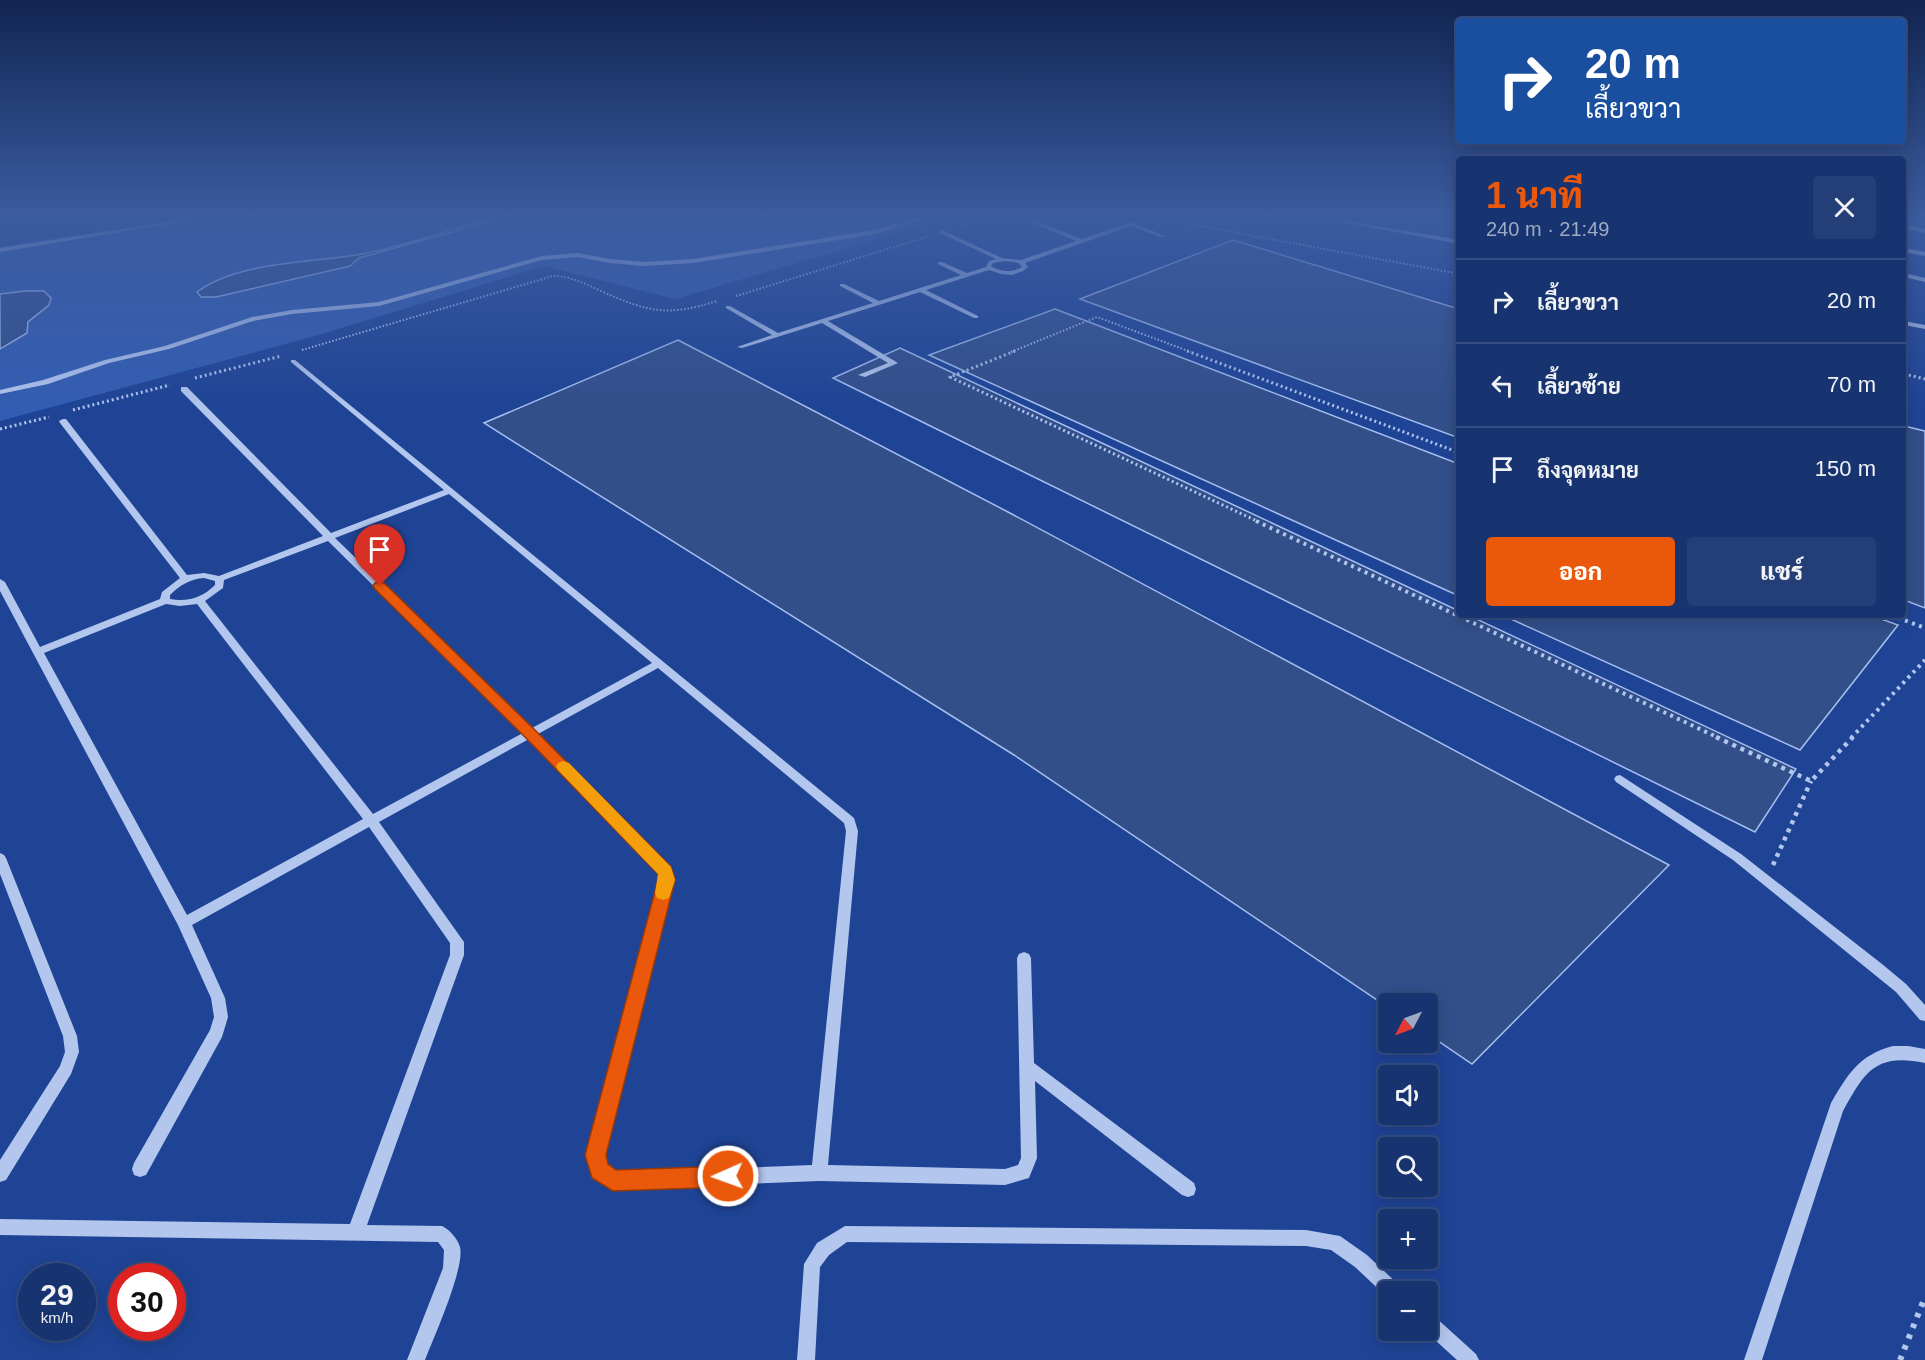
<!DOCTYPE html>
<html lang="th">
<head>
<meta charset="utf-8">
<style>
  :root { --surface:#173370; --page:#243f78; --text:#f1f3f6; --muted:#9eaac3; --line:#364e83; --accent:#ea580c }
  body { margin:0; font-family:Arial,Sarabun,sans-serif; background:var(--page); color:var(--text); height:100vh; display:flex; flex-direction:column; font-size:22px; white-space:nowrap }
  * { box-sizing:border-box; margin:0 }
  p { font-size:20px; color:var(--muted) }
  .icon { flex:none; width:33px; height:33px; fill:none; stroke:currentColor; stroke-width:2; stroke-linecap:round; stroke-linejoin:round }
  .map { position:relative; flex:1; overflow:hidden }
  .drawer { position:absolute; left:1456px; top:156px; width:450px; height:462px; display:flex; flex-direction:column; background:var(--surface); border-radius:6px; box-shadow:0 3px 15px #0003,0 0 0 2px var(--line) }
  .drawer>* { flex:none }
  .hud { position:absolute; left:1456px; top:18px; width:450px; height:126px; border-radius:6px; box-shadow:0 3px 15px #0003,0 0 0 2px var(--line); background:#1a4fa0; color:#fff; overflow:hidden }
  .needle { width:39px; rotate:229deg }
  .buttons { position:absolute; left:1378px; top:993px; display:grid; gap:12px }
  .buttons a { display:grid; place-items:center; width:60px; height:60px; border-radius:6px; background:var(--surface); box-shadow:0 3px 15px #0003,0 0 0 2px var(--line); font-size:30px }
  .speed { position:absolute; left:18px; top:1263px; display:flex; gap:12px; font-size:30px; font-weight:700; text-align:center }
  .speed>* { display:grid; place-content:center; width:78px; height:78px; border-radius:50%; background:var(--surface); box-shadow:0 3px 15px #0003,0 0 0 2px var(--line); line-height:1 }
  .speed small { font-size:15px; font-weight:400 }
  .speed .limit { border:9px solid #d22; background:#fff; color:#111 }
  .pin { position:absolute; display:grid; place-items:center; width:51px; height:51px; color:#fff; margin:-62px -26px; border-radius:50% 50% 50% 0; rotate:-45deg; box-shadow:0 0 6px #0007 }
  .pin .icon { rotate:45deg }
  .me { position:absolute; width:66px; margin:-33px; rotate:268deg; stroke-linejoin:round; filter:drop-shadow(0 0 4px #0008) }
  .turn { display:flex; align-items:center; gap:21px; height:126px; padding:0 30px; font-size:27px }
  .turn .icon { width:78px; height:78px; stroke-width:2.5 }
  .turn b { display:block; font-size:42px; line-height:51px }
  .round { display:grid; place-items:center; flex:none; width:63px; height:63px; border-radius:6px; background:var(--page) }
  .summary { display:flex; align-items:center; justify-content:space-between; height:102px; padding:0 30px }
  h1 { font-size:36px; font-weight:800; line-height:45px; color:var(--accent) }
  .action { display:flex; gap:12px; margin-top:auto; padding:12px 30px }
  .action a { flex:1; height:69px; border-radius:6px; background:var(--accent); color:#fff; font-size:24px; font-weight:800; line-height:69px; text-align:center }
  .action a+a { background:var(--page); color:var(--text) }
  ul { padding:0; list-style:none }
  li { display:flex; align-items:center; gap:18px; height:84px; padding:0 30px; border-top:2px solid var(--line) }
  li div { flex:1 }
  li b { display:block; font-size:22px }
  li em { font-style:normal }
  .map>svg:first-child { display:block }
  .green { fill:#335db2 }
  .water { fill:#334f8a; stroke:#a6bff0; stroke-width:1.5 }
  .lines { fill:none; stroke-linecap:round; stroke-linejoin:round }
  .path-far4 { stroke:#b2c6ee; stroke-width:2; stroke-dasharray:1.5 2; stroke-linecap:butt }
  .path-far3 { stroke:#b2c6ee; stroke-width:3; stroke-dasharray:2 3; stroke-linecap:butt }
  .path-far2 { stroke:#b2c6ee; stroke-width:4; stroke-dasharray:3 4.5; stroke-linecap:butt }
  .path-far1 { stroke:#b2c6ee; stroke-width:4.5; stroke-dasharray:4 5; stroke-linecap:butt }
  .path { stroke:#b2c6ee; stroke-width:6; stroke-dasharray:4.5 7; stroke-linecap:butt }
  .minor { fill:#b2c6ee; fill-rule:evenodd }
  .route { fill:#ea580c; stroke:#983908; stroke-width:1.5 }
  .slow { fill:#f59e0b }
</style>
</head>
<body>
<div class="map">
<svg width="1925" height="1360" viewBox="0 0 1925 1360">
  <rect width="100%" height="100%" fill="#1f4495"/>
  <path class="green" d="M191 218H949L675 299 544 266 315 336 0 421V246Z"/>
  <g class="water">
    <path d="M491 218H503L359 258 350 266 216 297H201L197 292C238 261 313 263 362 254 405 246 448 230 491 218Z"/>
    <path d="M1233 240 1459 309V438L1080 299Z"/>
    <path d="M25 291H44L51 298 49 305 28 322 27 333 0 349V294Z"/>
    <path d="M1055 309 1459 464V596L929 355Z"/>
    <path d="M678 340 1008 512 1669 865 1472 1064 1428 1034V1004H1389V1008L1014 755 484 423Z"/>
    <path d="M900 348 1459 611 1460 615H1468L1796 769 1755 832 833 378Z"/>
    <path d="M1904 426 1925 431V608L1904 600Z"/>
    <path d="M1502 615H1870L1898 625 1800 750Z"/>
  </g>
  <g class="lines">
    <g class="path-far4">
      <path d="M1162 219 1460 274"/>
      <path d="M962 226 987 218"/>
      <path d="M736 296 929 236"/>
      <path d="M302 350 553 276C571 276 585 284 601 291 648 312 667 317 717 301"/>
      <path d="M1011 352 1097 317 1191 352"/>
    </g>
    <g class="path-far3">
      <path d="M1015 351 950 377 1259 522"/>
      <path d="M1187 351 1460 453"/>
      <path d="M1904 374 1925 379"/>
      <path d="M195 378 281 356"/>
      <path d="M73 410 170 385"/>
      <path d="M0 429 49 417"/>
    </g>
    <g class="path-far2">
      <path d="M1256 521 1719 738"/>
      <path d="M1891 615 1925 628"/>
      <path d="M1851 738 1925 660"/>
    </g>
    <g class="path-far1">
      <path d="M1716 737 1811 781 1853 737"/>
      <path d="M1773 865 1811 781"/>
    </g>
    <path class="path" d="M1900 1360 1925 1297"/>
    <g class="minor">
      <path d="M194 218H205L0 252V248Z"/>
      <path d="M919 218H927L876 234 693 263 644 266 610 263 578 257 542 260 379 306 292 314 253 321 169 349 109 363 48 384 0 394V390L43 380 105 360 165 346 252 317 292 310 379 302 542 256 578 253 610 259 644 262 693 259 875 230Z"/>
      <path d="M1021 218H1027L1082 239 1131 222 1165 236 1160 237 1131 226 1025 263 1028 267 1023 271 1012 275 1001 274 989 270 926 290 978 316V318H974L920 292 828 321 898 363 865 377 858 375 888 363 822 323 742 348 737 347 772 335 726 308V306H730L778 333 873 303 840 286V284H844L879 301 961 275 938 264V262H942L967 273 986 267 989 261 996 259 940 233V231H944L1002 258 1021 260 1076 241ZM1005 261 1019 263 1022 267C1012 273 1001 272 991 266L993 263Z"/>
      <path d="M1320 218H1330L1460 240V244Z"/>
      <path d="M1904 224 1925 229V233L1904 228Z"/>
      <path d="M1904 248 1925 252V256L1904 252Z"/>
      <path d="M1904 273 1925 278V282L1904 277Z"/>
      <path d="M1904 321 1925 325V329L1904 325Z"/>
      <path d="M291 360H295L854 818 858 831 828 1165 1005 1169 1018 1165 1021 1158 1017 958 1019 954 1024 952 1029 954 1031 958 1034 1063 1194 1183 1196 1189 1194 1195 1188 1197 1182 1195 1035 1081 1037 1158 1029 1178 1005 1185 819 1181 613 1189C595 1182 592 1173 588 1155L661 880 659 873 529 739 379 822 464 942V955L367 1225 442 1226C449 1229 458 1239 460 1247 465 1268 434 1337 425 1360H407L443 1268 444 1250 438 1242 0 1235V1219L350 1224 450 955V943L369 827 192 925 225 998 228 1017 222 1037 146 1175 140 1177 134 1175 132 1169 134 1163 210 1030 214 1017 211 998 178 925 0 591V579L5 582 40 647 160 599 162 592 180 578 60 423 59 421 63 419H66L187 575 204 573 219 576 323 536 181 391V387H187L331 533 444 490 291 362ZM449 494 652 663 532 728 335 538ZM328 541 523 733 373 814 205 601 223 588 224 580ZM204 578 215 581V585C202 598 188 602 170 599V595C180 585 190 579 204 578ZM166 604 180 606 197 604 363 819 187 915 44 653ZM658 668 844 823 846 831 812 1165 616 1173 606 1165 604 1155 673 880 669 867 538 734Z"/>
      <path d="M1620 775 1741 854 1882 964 1906 984 1925 1005V1021L1920 1020 1896 992 1733 860 1616 782 1614 779 1616 776Z"/>
      <path d="M0 853 4 855 6 858 77 1036 79 1052 71 1074 6 1180 0 1182V1160L60 1066 65 1052 63 1036 0 874Z"/>
      <path d="M1893 1046H1908L1925 1049V1063C1876 1053 1865 1071 1843 1111L1762 1360H1744L1831 1103C1848 1074 1859 1055 1893 1046Z"/>
      <path d="M845 1226 1306 1230 1340 1236 1367 1255 1400 1286 1402 1292H1389L1388 1298 1355 1267 1331 1250 1306 1246 847 1242 829 1255 820 1267 815 1360H797L804 1264 817 1243Z"/>
      <path d="M1428 1313 1434 1316 1476 1354 1479 1360H1457L1424 1330H1428Z"/>
    </g>
  </g>
  <linearGradient id="sky" x2="0" y2="1"><stop stop-color="#112552"/><stop offset="0.53" stop-color="#3c5ca0"/><stop offset="1" stop-color="#3c5ca0" stop-opacity="0"/></linearGradient>
  <rect width="1925" height="408" fill="url(#sky)"/>
  <path class="route" d="M380 582 384 583 535 730 671 867 675 880 606 1155 608 1164 616 1170 728 1166 735 1169 738 1176 735 1184 728 1187 613 1191 592 1178 585 1155 658 880V874L525 737 375 589 373 586 375 583Z"/>
  <path class="slow" d="M563 761 569 763 671 867 675 880 669 898 663 900 657 898 655 893 658 874 558 770 556 767 558 763Z"/>
</svg>
<div class="buttons">
<a><svg class="needle" viewBox="-14 -14 28 28"><path d="M0-13l5 13h-10z" fill="#e53935"/><path d="M0 13l5-13h-10z" fill="#9eaac3"/></svg></a>
<a><svg class="icon" aria-label="sound" viewBox="0 0 24 24"><path d="M4 9h4l5-4v14l-5-4H4zM17 9q2 3 0 6"/></svg></a>
<a><svg class="icon" aria-label="search" viewBox="0 0 24 24"><circle cx="10" cy="10" r="6"/><path d="M15 15l6 6"/></svg></a>
<a>+</a>
<a>−</a>
</div>
<div class="speed"><div>29<small>km/h</small></div><div class="limit">30</div></div>
<div class="pin" style="left:380px;top:586px;background:#d93025"><svg class="icon" aria-label="arrive" viewBox="0 0 24 24"><path d="M6 21V4h12l-3 4 3 4H6"/></svg></div>
<svg class="me" style="left:728px;top:1176px" viewBox="-20 -20 40 40"><circle r="17" fill="#ea580c" stroke="#fff" stroke-width="3"/><path d="M0-11L8 9 0 5-8 9z" fill="#fff"/></svg>
<div class="hud">
<div class="turn"><svg class="icon" aria-label="right" viewBox="0 0 24 24"><path d="M7 20v-9h11M14 6l5 5-5 5"/></svg><div><b>20 m</b>เลี้ยวขวา</div></div>
</div>
<section class="drawer">
<div class="summary"><div><h1>1 นาที</h1><p>240 m · 21:49</p></div><a class="round"><svg class="icon" aria-label="close" viewBox="0 0 24 24"><path d="M6 6l12 12M18 6L6 18"/></svg></a></div>
<ul>
<li><svg class="icon" aria-label="right" viewBox="0 0 24 24"><path d="M7 20v-9h11M14 6l5 5-5 5"/></svg><div><b>เลี้ยวขวา</b></div><em>20 m</em></li>
<li><svg class="icon" aria-label="left" viewBox="0 0 24 24"><path d="M17 20v-9H6M10 6l-5 5 5 5"/></svg><div><b>เลี้ยวซ้าย</b></div><em>70 m</em></li>
<li><svg class="icon" aria-label="arrive" viewBox="0 0 24 24"><path d="M6 21V4h12l-3 4 3 4H6"/></svg><div><b>ถึงจุดหมาย</b></div><em>150 m</em></li>
</ul>
<div class="action"><a>ออก</a><a>แชร์</a></div>
</section>
</div>
</body>
</html>
